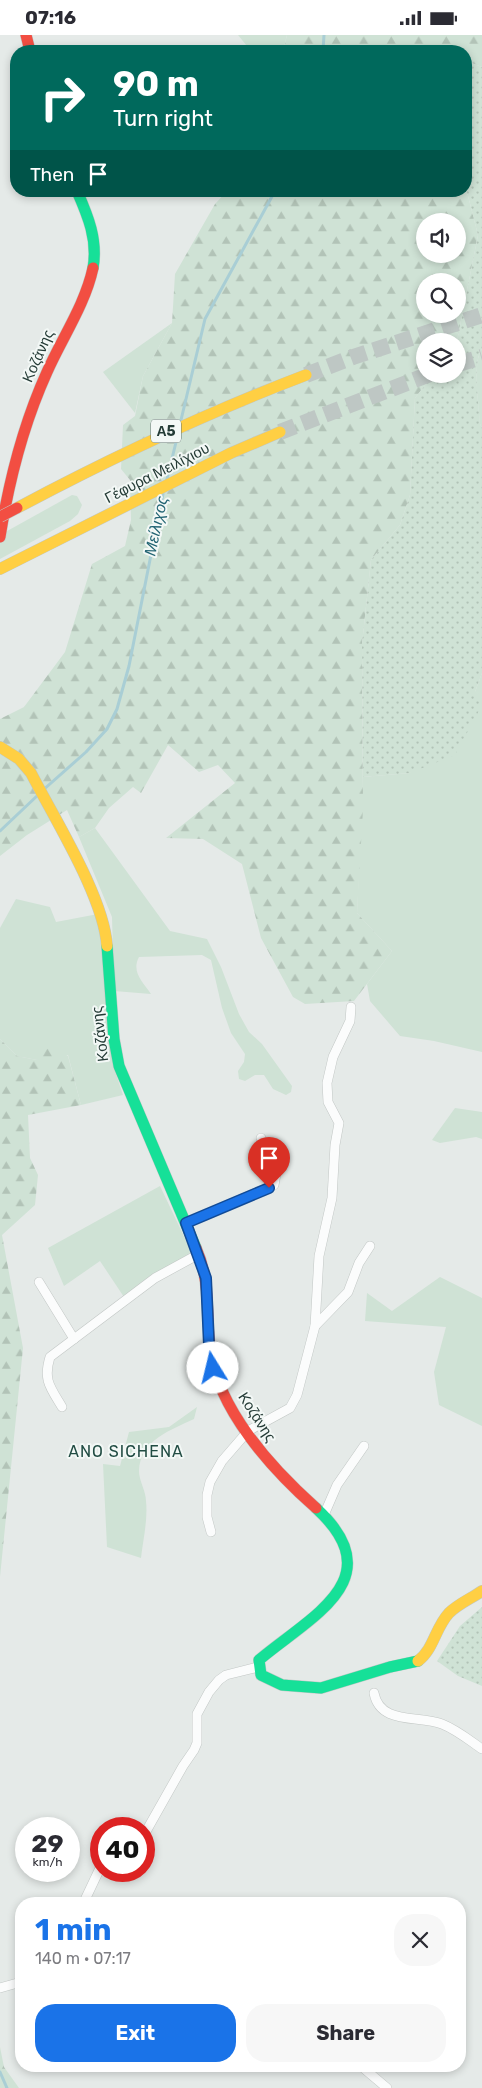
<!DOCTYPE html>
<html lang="en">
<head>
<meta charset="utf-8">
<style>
  :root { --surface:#fff; --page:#f7f7f7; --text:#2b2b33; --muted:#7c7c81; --accent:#1a73e8 }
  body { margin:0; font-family:Rubik,sans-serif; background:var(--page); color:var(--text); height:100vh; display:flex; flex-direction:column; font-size:19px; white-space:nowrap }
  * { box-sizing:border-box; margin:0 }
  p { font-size:16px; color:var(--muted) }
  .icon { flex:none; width:28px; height:28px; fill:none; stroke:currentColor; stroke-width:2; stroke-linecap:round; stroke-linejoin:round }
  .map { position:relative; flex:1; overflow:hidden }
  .details { position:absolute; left:15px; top:1862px; width:451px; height:175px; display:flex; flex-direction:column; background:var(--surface); border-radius:20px; box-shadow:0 2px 8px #0003 }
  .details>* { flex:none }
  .top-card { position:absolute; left:10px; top:10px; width:462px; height:152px; border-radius:20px; box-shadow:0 2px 8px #0003; background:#00695c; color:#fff; overflow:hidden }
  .tools { position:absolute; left:416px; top:178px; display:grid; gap:10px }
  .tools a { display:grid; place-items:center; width:50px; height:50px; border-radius:50%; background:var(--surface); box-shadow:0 2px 8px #0003; font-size:25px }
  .speed { position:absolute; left:15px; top:1782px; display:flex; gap:10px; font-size:25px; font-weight:700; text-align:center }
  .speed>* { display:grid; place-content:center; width:65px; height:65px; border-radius:50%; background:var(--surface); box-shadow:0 2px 8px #0003; line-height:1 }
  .speed small { font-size:12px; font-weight:400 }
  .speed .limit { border:8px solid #d22; background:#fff; color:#111 }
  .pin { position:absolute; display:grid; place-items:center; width:42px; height:42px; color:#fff; margin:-51px -21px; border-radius:50% 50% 50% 0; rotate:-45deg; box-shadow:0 0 5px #0007 }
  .pin .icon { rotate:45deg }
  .me { position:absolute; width:55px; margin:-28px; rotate:351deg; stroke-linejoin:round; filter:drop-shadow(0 0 4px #0008) }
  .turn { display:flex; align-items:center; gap:18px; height:105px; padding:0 20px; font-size:22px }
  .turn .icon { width:65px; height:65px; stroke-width:2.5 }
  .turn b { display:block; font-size:35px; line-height:42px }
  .then { display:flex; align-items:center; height:48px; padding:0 20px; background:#0003; gap:10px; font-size:19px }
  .round { display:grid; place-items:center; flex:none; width:52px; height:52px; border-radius:20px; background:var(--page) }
  .summary { display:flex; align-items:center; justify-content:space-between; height:85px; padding:0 20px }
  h1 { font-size:30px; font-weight:700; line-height:38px; color:var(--accent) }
  .button { display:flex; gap:10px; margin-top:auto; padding:10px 20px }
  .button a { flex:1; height:58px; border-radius:20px; background:var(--accent); color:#fff; font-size:20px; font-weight:700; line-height:58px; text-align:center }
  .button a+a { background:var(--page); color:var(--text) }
  .status { display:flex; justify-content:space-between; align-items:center; height:35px; padding:0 25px; background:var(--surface); direction:ltr }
  .status svg { height:14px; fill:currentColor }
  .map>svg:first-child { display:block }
  .green { fill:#cfe2d5 }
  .forest { fill:url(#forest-firs); fill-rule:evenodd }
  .park { fill:url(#park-dots) }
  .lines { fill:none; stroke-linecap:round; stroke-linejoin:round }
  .stream { stroke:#a9ced5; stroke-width:3 }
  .highway-tunnel { stroke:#bec7c4; stroke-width:16; stroke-dasharray:16 8; stroke-linecap:butt }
  .street-casing { stroke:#c2c7c5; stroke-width:10 }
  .fast-casing { stroke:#c0c7c5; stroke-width:12 }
  .slow-casing { stroke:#c0c7c5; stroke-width:12 }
  .jam-casing { stroke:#c0c7c5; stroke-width:12 }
  .street { stroke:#fbfcfc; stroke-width:9 }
  .fast { stroke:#16e098; stroke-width:11 }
  .slow { stroke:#ffcf43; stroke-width:11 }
  .jam { stroke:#f24e42; stroke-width:11 }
  .jam-bridge-casing { stroke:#c1c9c7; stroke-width:12; stroke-linecap:butt }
  .jam-bridge { stroke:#f24e42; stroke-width:11 }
  .route-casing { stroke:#114b97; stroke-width:12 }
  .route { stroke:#1a73e8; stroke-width:9 }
  .labels { text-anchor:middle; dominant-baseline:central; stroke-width:4; stroke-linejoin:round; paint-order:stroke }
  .shield { fill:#f3f8f6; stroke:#627470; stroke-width:1 }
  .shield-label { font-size:14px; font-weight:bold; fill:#243b36 }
  .street-label { font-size:15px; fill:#243b36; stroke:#f3f8f6 }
  .water-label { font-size:16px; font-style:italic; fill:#226473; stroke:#f3f8f6 }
  .neighbourhood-label { font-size:16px; letter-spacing:1px; fill:#214c43; stroke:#f3f8f6 }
</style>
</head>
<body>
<div class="status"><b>07:16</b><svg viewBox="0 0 49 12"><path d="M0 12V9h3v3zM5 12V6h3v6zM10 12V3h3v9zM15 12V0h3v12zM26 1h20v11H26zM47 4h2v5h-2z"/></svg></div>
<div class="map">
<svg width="482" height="2053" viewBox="0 0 482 2053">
  <defs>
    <pattern id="forest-firs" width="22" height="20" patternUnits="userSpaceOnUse" patternTransform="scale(1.25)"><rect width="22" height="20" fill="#cfe2d5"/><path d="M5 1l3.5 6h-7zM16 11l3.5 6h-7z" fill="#b2c3b7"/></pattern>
    <pattern id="park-dots" width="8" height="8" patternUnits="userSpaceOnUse" patternTransform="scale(1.25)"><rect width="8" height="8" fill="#cfe2d5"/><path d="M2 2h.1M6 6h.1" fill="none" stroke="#b2c3b7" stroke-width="1.8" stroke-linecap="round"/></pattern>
  </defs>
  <rect width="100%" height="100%" fill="#e5eae8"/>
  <g class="green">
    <path d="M238 0H287L284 12 279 16H251Z"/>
    <path d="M172 288 143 341 135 378 103 337Z"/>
    <path d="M482 314V393L480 389C479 372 472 326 482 314Z"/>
    <path d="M72 460 77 461 82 470 78 479 70 486 0 524V500Z"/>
    <path d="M482 638V1017L434 1006 400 1001 370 966 367 949 392 916 357 878 363 742 410 738 475 657Z"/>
    <path d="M95 793 170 896 207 904 221 932 239 979 249 997 262 1009 292 1051 291 1057 286 1060 273 1054 264 1040H255L245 1046 239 1044 238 1036 244 1027 245 1019 231 998 222 973 211 925 202 920 139 922C131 937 143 947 151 959L114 956 112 882 79 802Z"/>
    <path d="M16 864 50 872 56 887 98 879 102 892 115 1036 123 1060 81 1070 68 1020 37 1025 17 1021 0 1004V893Z"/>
    <path d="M455 1073 482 1077V1104L476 1102 440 1108 432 1105Z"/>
    <path d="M160 1151 191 1216 185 1223 124 1262 100 1226 64 1251 48 1213Z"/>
    <path d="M440 1242 482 1263V1391L439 1370 434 1337 446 1292 365 1286 367 1258 392 1276Z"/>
    <path d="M197 1372 194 1384C171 1395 140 1405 139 1436 139 1446 146 1456 146 1466 148 1485 143 1505 141 1523L107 1512 103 1429 120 1431 129 1397 169 1392Z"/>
  </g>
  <g class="forest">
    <path d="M287 0H482V32L466 26V16H279L284 12Z"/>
    <path d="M466 153 478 200 457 306H425V339H434L415 363 410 460 400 490 371 525 362 609 363 774 357 878 392 916 354 966 305 969 293 962 261 903 242 829 203 804 166 803 235 748 218 730 199 737 168 710 141 758 133 752 109 773 95 793 79 802 67 775 27 800 0 821V684L24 672 65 617 92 529 125 511 131 485 130 445 121 434 123 390 135 381 143 341 172 288 175 239 215 169 227 156H466ZM425 186H458V219H425ZM425 246H458V279H425Z"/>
    <path d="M0 1004 17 1021 37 1025 50 1010 68 1021 81 1070 28 1080 30 1123 38 1140 35 1170 2 1200 23 1313 0 1542Z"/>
    <path d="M0 2012 4 2032 19 2053H0Z"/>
  </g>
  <g class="park">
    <path d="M466 26 482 32V314C472 326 479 372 480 389L482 393V638L475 657 481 672 455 720 410 738 363 742 362 609 371 525 400 490 410 460 415 363 434 339H458L457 306 478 200 466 153Z"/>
    <path d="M482 1572V1651L458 1641 437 1626 460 1591Z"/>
  </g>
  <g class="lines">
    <g class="stream">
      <path d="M323 16 324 0"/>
      <path d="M181 385 205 284 275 156"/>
      <path d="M167 444 178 399"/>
      <path d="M42 756 86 717 107 694 117 674 129 631 163 459"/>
      <path d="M0 796 38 760"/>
      <path d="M0 2037 7 2053"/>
    </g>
    <g class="highway-tunnel">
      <path d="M458 329 482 322"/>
      <path d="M306 340 353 322 482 280"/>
      <path d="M280 397 430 339"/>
    </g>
    <g class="street-casing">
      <g id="street">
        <path d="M186 1188 274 1150 276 1139 261 1103"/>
        <path d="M39 1247 74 1304"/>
        <path d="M315 1291 348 1257 359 1228 370 1211"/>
        <path d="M62 1372C50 1352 43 1345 50 1322L155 1243 199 1219"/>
        <path d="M324 1480 337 1450 364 1411"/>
        <path d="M211 1497 207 1482V1460L210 1447 222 1426 248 1396 290 1373 297 1360 315 1291 319 1221 332 1163 335 1110 339 1088 328 1067 327 1048 333 1022 350 986 351 972"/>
        <path d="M374 1658C380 1690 418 1680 442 1689 457 1695 469 1705 482 1714"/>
        <path d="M144 1800 183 1731 194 1715 197 1708V1679L209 1657 219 1645 226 1640 258 1632"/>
        <path d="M83 1869 101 1831"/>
        <path d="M0 1953 21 1947"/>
        <path d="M361 2031 387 2053"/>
      </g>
    </g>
    <g class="fast-casing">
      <g id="fast">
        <path d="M77 156C88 181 98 205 93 233"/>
        <path d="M107 911 114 1004 119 1031 196 1213"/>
        <path d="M316 1473C393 1544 311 1581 259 1625L261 1640 282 1650 321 1653 390 1632 418 1626"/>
      </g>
    </g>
    <g class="slow-casing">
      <g id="slow">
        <path d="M17 473C111 423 206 378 306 340"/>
        <path d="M0 534 231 418 280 397"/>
        <path d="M0 712 19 724 31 738C54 783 104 862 107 911"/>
        <path d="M418 1626C434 1614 435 1593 449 1578 458 1569 472 1563 482 1556"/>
      </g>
    </g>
    <g class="jam-casing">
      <g id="jam">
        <path d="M26 0 30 16"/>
        <path d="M0 502C9 445 23 390 47 337 62 303 85 270 93 233"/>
        <path d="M196 1213C211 1246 206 1279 210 1314 218 1375 272 1434 316 1473"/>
      </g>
    </g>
    <use href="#street" class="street"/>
    <use href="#fast" class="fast"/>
    <use href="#slow" class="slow"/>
    <use href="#jam" class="jam"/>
    <g class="jam-bridge-casing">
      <path id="jam-bridge" d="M0 482 17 473"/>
    </g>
    <use href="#jam-bridge" class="jam-bridge"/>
  </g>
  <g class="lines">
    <g class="route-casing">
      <path id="route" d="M213 1333 209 1310 206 1243 186 1188 269 1153"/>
    </g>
    <use href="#route" class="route"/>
  </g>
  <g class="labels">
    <rect class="shield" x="151" y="384.5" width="30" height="23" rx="4"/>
    <g class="shield-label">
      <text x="166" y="396">Α5</text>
    </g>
    <g class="street-label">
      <text transform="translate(38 321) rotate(-66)">Κοζάνης</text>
      <text transform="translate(157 438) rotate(-27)">Γέφυρα Μειλίχιου</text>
      <text transform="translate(100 999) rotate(-97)">Κοζάνης</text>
      <text transform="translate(257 1382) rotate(57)">Κοζάνης</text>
    </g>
    <g class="water-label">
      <text transform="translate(156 491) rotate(-78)">Μείλιχος</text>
    </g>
    <g class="neighbourhood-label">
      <text x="126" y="1416">ANO SICHENA</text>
    </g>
  </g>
</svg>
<div class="tools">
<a><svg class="icon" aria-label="sound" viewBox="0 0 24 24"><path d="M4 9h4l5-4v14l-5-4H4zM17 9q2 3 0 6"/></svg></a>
<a><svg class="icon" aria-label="search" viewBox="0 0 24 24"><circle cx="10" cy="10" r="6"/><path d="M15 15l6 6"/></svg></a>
<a><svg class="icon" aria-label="layers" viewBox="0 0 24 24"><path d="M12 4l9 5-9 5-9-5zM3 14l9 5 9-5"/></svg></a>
</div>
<div class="speed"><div>29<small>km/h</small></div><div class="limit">40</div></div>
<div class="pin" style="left:269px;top:1153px;background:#d93025"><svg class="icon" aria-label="arrive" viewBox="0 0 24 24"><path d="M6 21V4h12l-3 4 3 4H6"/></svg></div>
<svg class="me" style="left:213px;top:1333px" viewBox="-20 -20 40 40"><circle r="19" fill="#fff"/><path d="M0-13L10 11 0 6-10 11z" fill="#1a73e8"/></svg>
<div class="top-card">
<div class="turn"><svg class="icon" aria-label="right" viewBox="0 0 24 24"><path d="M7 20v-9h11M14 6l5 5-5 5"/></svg><div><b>90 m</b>Turn right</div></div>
<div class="then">Then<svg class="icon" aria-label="arrive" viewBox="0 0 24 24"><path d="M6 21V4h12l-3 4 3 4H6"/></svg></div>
</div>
<section class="details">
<div class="summary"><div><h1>1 min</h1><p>140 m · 07:17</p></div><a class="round"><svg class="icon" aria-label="close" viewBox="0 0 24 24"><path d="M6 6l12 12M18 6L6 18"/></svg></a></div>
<div class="button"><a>Exit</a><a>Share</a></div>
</section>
</div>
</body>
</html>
